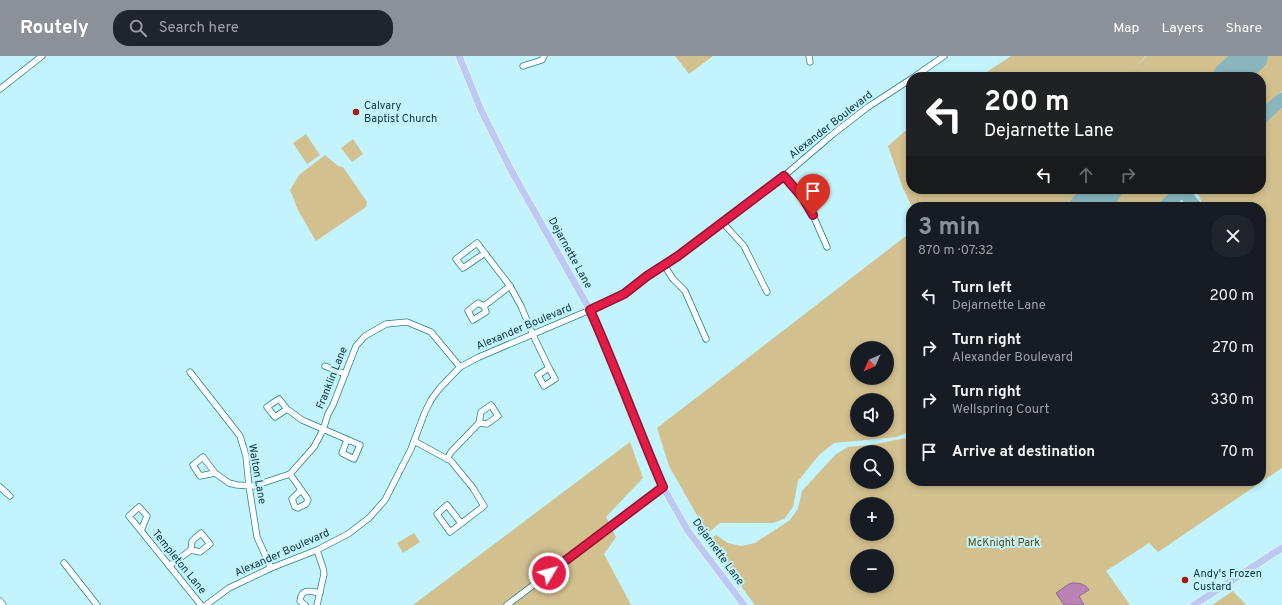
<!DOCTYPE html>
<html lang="en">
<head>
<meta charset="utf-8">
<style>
  :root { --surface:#171b24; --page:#20242c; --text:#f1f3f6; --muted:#9ea1a6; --accent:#8c9099 }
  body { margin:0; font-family:Overpass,sans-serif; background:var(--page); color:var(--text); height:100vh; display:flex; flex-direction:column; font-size:15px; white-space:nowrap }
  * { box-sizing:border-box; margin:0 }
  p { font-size:13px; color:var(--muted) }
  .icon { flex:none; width:22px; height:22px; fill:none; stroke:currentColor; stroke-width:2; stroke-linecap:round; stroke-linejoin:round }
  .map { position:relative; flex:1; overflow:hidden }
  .drawer { position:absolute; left:906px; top:146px; width:360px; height:284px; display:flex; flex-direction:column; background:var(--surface); border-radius:16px; box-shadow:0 2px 6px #0003 }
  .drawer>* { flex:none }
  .top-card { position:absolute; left:906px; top:16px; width:360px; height:122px; border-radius:16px; box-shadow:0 2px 6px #0003; background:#202124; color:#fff; overflow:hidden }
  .needle { width:26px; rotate:225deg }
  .fabs { position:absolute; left:850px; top:285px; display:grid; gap:8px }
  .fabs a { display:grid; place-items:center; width:44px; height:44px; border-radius:50%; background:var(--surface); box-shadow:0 2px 6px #0003; font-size:20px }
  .pin { position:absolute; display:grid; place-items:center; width:34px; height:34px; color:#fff; margin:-41px -17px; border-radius:50% 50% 50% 0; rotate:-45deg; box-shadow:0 0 4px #0007 }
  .pin .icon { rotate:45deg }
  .me { position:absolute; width:44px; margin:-22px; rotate:53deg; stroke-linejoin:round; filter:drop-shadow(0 0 3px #0008) }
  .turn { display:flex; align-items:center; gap:14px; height:84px; padding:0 12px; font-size:18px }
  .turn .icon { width:52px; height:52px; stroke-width:2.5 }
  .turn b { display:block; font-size:28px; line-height:34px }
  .lanes { display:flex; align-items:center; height:38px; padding:0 12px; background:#0003; justify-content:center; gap:20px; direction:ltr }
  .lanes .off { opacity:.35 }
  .round { display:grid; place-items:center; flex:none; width:42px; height:42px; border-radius:16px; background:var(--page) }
  .headline { display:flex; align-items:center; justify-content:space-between; height:68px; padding:0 12px }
  h1 { font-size:24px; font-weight:700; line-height:30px; color:var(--accent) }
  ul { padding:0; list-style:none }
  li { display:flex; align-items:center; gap:12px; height:52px; padding:0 12px }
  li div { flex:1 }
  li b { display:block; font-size:15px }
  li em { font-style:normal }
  header { display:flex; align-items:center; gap:24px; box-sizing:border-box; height:56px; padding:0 20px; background:var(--accent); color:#fff }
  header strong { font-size:19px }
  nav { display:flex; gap:22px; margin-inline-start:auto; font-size:14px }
  .search { width:280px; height:36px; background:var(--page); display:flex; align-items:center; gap:10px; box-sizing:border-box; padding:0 14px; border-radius:16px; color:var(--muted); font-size:15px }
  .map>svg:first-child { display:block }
  .green { fill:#d2c08f; fill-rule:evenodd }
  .water { fill:#bb82b5; stroke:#876a90 }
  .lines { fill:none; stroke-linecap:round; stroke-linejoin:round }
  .taxiway { stroke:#8ab7bf; stroke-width:13 }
  .runway { stroke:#8ab7bf; stroke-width:32 }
  .minor-casing { stroke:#26818f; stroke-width:7 }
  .major-casing { stroke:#fff; stroke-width:8 }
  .minor { stroke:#fff; stroke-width:5.5 }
  .major { stroke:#bccaf3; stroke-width:7 }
  .route-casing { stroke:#92132f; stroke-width:10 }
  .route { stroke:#e11d48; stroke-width:7 }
  .poi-dot { fill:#aa190b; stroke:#c3f3fc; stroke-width:1.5 }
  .labels { text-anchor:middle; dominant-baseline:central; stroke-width:4; stroke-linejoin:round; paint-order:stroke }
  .poi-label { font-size:11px; fill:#0f3339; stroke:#c3f3fc; text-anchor:start }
  .street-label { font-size:11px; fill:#0f3339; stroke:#c3f3fc }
  .park-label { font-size:11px; fill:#5a470c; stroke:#c3f3fc }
</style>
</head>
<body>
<header>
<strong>Routely</strong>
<div class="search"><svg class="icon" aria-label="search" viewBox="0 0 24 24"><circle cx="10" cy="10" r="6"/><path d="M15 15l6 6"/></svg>Search here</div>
<nav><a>Map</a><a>Layers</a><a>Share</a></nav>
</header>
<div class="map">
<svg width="1282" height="549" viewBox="0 0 1282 549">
  <rect width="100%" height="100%" fill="#c3f3fc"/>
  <g class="green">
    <path d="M675 0H713L689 18Z"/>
    <path d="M1011 0H1146L1133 13 1147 0H1235L1212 21H979Z"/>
    <path d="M1267 0H1282V35L1261 54V21H1245Z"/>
    <path d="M1282 48V412L1158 496 1149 487 1106 515 1130 549H755L707 485 716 479 728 487 741 490 755 487 790 464 798 453 802 435 836 398 848 391 870 389 911 381V425H1261V223L1266 218 1261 213V151H1204L1197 136 1199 133H1261V68ZM857 396H887V426H857ZM857 448H887V478H857ZM857 500H887V530H857Z"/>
    <path d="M911 70V133H1090L1071 151H912L902 130 888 90Z"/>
    <path d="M306 78 320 99 307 108 293 87Z"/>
    <path d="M353 83 363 98 352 106 341 92Z"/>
    <path d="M325 99 338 110 343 111 367 146 366 151 316 185 298 154 290 134 299 119Z"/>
    <path d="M1123 133H1178L1158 151H1103Z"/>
    <path d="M911 176V375L897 381 834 387 819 399 798 425 793 451 784 463 773 467H720L708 477 702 468 669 410 657 372ZM857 292H887V322H857ZM857 344H887V374H857Z"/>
    <path d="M630 386 643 422 606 461 616 481 604 498 631 549H413Z"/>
    <path d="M414 477 420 486 403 497 397 487Z"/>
    <path d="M1233 535 1246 549H1212Z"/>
  </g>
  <path class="water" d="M1073 527C1080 527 1085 528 1089 534L1079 540 1084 549H1064L1056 537 1069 528Z"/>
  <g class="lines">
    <g class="taxiway">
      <path d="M1261 62 1282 43"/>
      <path d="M1187 133C1186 141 1191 146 1196 151"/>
      <path d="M1164 151 1184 133"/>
    </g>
    <g class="runway">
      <path d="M1229 21 1252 0"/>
      <path d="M1086 151 1106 133"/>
    </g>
    <g class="minor-casing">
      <g id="minor">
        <path d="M809 0 810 6"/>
        <path d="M523 10 542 4 544 0"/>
        <path d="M914 21 944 0"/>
        <path d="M0 33 42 0"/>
        <path d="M784 120 809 150 827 191"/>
        <path d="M722 166 744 190 767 236"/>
        <path d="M485 197 463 212 456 203 477 187 510 230 521 250 533 279 549 312 538 319 544 330 555 323 549 312"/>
        <path d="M664 209 673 223 685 235 706 283"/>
        <path d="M484 250 486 256 473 264 468 255 478 247 484 250 510 230"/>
        <path d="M325 310 345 318"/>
        <path d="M190 316 240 380 246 400 249 430 257 481 271 512"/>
        <path d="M287 353 275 361 267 351 279 343 287 353 302 364 360 389 354 403 342 397 347 384"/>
        <path d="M414 385 451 405 473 432 484 450 450 476 437 458 447 449 461 467"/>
        <path d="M447 403 451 396 479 367 481 356 491 349 498 360 487 368 479 367"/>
        <path d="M215 417 200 420 193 409 203 401 215 417 229 427 237 429 254 430 290 418 314 391 323 374 328 358 333 349 356 290 365 280 386 268 407 266 431 276 460 311"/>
        <path d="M290 418 307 442 308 444 306 448 298 452 295 451 292 443 301 434"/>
        <path d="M0 431 10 440"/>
        <path d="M141 475 147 460 139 451 129 460 201 549"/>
        <path d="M64 507 97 549"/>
        <path d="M169 510 191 494 192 485 201 477 210 488 200 496 191 494"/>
        <path d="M0 545 3 549"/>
        <path d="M206 549 229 532 271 512 317 494 348 478 369 462 385 444 411 393 425 356 431 344 439 333 460 311 479 301 590 254 624 238 647 221 678 200 784 120 833 78 868 51 911 23"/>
        <path d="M305 549 300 545C301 532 310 535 320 537"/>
        <path d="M317 549 324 518 323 512 317 494"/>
        <path d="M507 549 663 431"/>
      </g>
    </g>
    <g class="major-casing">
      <g id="major">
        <path d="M459 0 481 54 511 114 590 254 607 293 647 394 663 431 688 475 744 549"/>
        <path d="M1194 549 1282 492"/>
      </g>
    </g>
    <use href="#minor" class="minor"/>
    <use href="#major" class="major"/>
  </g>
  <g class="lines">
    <g class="route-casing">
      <path id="route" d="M549 517 663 431C638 373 616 312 590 254L624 238 647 220 678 200 784 120 803 142 813 159"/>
    </g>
    <use href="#route" class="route"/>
  </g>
  <g class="poi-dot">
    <circle cx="356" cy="56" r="4"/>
    <circle cx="1185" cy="524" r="4"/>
  </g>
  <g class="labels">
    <g class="poi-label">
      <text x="364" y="50">Calvary<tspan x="364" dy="13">Baptist Church</tspan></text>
      <text x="1193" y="518">Andy's Frozen<tspan x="1193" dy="13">Custard</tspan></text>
    </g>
    <g class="street-label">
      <text transform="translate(831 69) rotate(-38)">Alexander Boulevard</text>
      <text transform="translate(570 197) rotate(61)">Dejarnette Lane</text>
      <text transform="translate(524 271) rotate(-23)">Alexander Boulevard</text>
      <text transform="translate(332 322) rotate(-68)">Franklin Lane</text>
      <text transform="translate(257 418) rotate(80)">Walton Lane</text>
      <text transform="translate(718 496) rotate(54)">Dejarnette Lane</text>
      <text transform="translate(282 497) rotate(-24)">Alexander Boulevard</text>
      <text transform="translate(179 506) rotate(51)">Templeton Lane</text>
    </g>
    <g class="park-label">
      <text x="1004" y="487">McKnight Park</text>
    </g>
  </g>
</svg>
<div class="fabs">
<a><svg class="needle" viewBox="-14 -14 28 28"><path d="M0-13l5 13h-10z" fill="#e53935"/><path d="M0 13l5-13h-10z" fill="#9ea1a6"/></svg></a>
<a><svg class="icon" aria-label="sound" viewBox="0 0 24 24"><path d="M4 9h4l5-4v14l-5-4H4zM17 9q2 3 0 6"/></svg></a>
<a><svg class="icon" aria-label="search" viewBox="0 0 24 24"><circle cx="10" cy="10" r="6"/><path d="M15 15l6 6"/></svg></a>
<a>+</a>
<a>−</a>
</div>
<div class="pin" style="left:813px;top:159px;background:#d93025"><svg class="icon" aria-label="arrive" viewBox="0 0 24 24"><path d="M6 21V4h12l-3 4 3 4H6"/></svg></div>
<svg class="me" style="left:549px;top:517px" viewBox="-20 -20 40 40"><circle r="17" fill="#e11d48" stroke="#fff" stroke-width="3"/><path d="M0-11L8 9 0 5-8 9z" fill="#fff"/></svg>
<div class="top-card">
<div class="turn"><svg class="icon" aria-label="left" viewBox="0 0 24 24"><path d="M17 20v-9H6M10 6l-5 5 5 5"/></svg><div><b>200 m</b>Dejarnette Lane</div></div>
<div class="lanes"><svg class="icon" aria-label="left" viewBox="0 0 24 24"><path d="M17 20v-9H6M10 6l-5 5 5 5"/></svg><svg class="icon off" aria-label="ahead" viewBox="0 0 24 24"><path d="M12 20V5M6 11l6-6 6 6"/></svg><svg class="icon off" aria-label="right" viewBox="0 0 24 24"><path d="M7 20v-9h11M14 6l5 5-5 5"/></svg></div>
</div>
<section class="drawer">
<div class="headline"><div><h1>3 min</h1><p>870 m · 07:32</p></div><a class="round"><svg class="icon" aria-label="close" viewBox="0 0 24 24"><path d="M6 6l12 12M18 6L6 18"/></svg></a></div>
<ul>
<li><svg class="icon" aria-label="left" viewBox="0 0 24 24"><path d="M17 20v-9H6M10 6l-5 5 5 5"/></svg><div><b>Turn left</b><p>Dejarnette Lane</p></div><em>200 m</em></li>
<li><svg class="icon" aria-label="right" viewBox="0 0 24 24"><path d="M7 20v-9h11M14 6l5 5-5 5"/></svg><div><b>Turn right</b><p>Alexander Boulevard</p></div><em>270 m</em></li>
<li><svg class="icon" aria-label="right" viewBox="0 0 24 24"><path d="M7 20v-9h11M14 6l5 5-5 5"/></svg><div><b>Turn right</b><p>Wellspring Court</p></div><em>330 m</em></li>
<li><svg class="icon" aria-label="arrive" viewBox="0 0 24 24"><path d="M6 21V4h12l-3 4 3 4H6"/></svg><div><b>Arrive at destination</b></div><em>70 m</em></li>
</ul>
</section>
</div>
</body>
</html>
